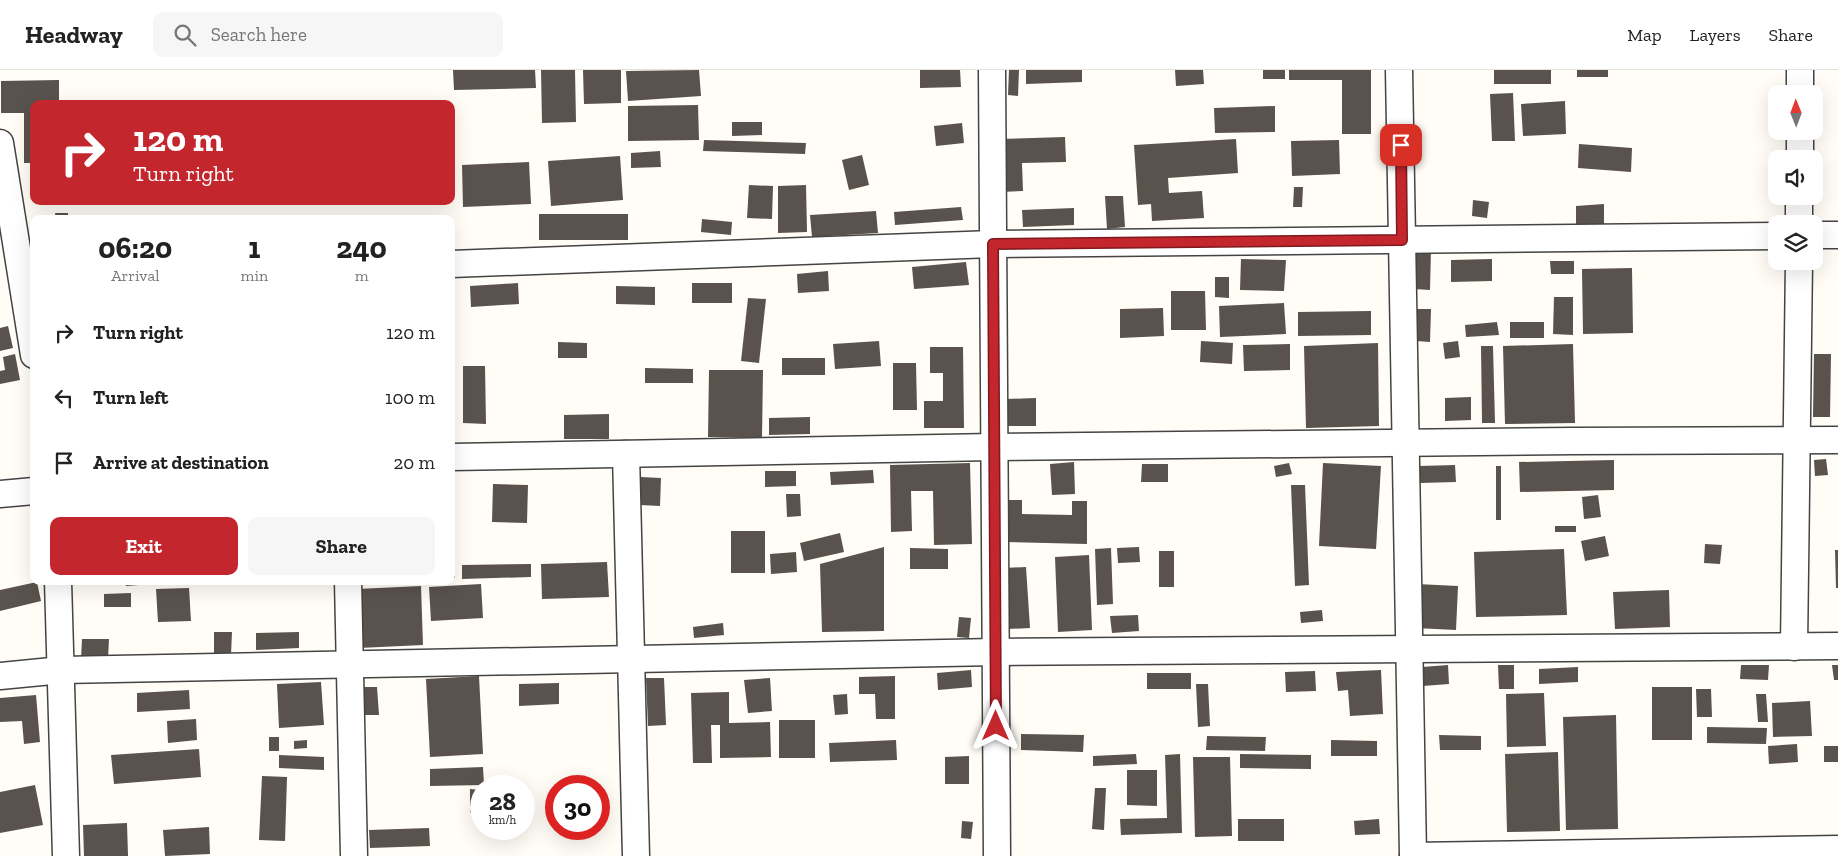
<!DOCTYPE html>
<html lang="en">
<head>
<meta charset="utf-8">
<style>
  :root { --surface:#fff; --page:#f6f6f6; --text:#222; --muted:#767676; --line:#e0e0e0; --accent:#c4262e }
  body { margin:0; font-family:"Zilla Slab",serif; background:var(--page); color:var(--text); height:100vh; display:flex; flex-direction:column; font-size:19px; white-space:nowrap }
  * { box-sizing:border-box; margin:0 }
  p { font-size:16px; color:var(--muted) }
  .icon { flex:none; width:28px; height:28px; fill:none; stroke:currentColor; stroke-width:2; stroke-linecap:round; stroke-linejoin:round }
  .map { position:relative; flex:1; overflow:hidden }
  .panel { position:absolute; left:30px; top:145px; width:425px; height:370px; display:flex; flex-direction:column; background:var(--surface); border-radius:10px; box-shadow:0 5px 20px #0002 }
  .panel>* { flex:none }
  .guide { position:absolute; left:30px; top:30px; width:425px; height:105px; border-radius:10px; box-shadow:0 5px 20px #0002; background:#c4262e; color:#fff; overflow:hidden }
  .needle { width:32px; rotate:359deg }
  .tools { position:absolute; left:1768px; top:15px; display:grid; gap:10px }
  .tools a { display:grid; place-items:center; width:55px; height:55px; border-radius:10px; background:var(--surface); box-shadow:0 5px 20px #0002; font-size:25px }
  .speed { position:absolute; left:470px; top:705px; display:flex; gap:10px; font-size:25px; font-weight:700; text-align:center }
  .speed>* { display:grid; place-content:center; width:65px; height:65px; border-radius:50%; background:var(--surface); box-shadow:0 5px 20px #0002; line-height:1 }
  .speed small { font-size:12px; font-weight:400 }
  .speed .limit { border:8px solid #d22; background:#fff; color:#111 }
  .pin { position:absolute; display:grid; place-items:center; width:42px; height:42px; color:#fff; margin:-21px; border-radius:10px; box-shadow:0 2px 8px #0006 }
  .me { position:absolute; width:55px; margin:-28px; rotate:0deg; stroke-linejoin:round; filter:drop-shadow(0 0 4px #0008) }
  .turn { display:flex; align-items:center; gap:18px; height:105px; padding:0 20px; font-size:22px }
  .turn .icon { width:65px; height:65px; stroke-width:2.5 }
  .turn b { display:block; font-size:35px; line-height:42px }
  .eta { display:flex; justify-content:space-evenly; align-items:center; height:85px; text-align:center }
  .eta b { font-size:30px; font-weight:700; line-height:35px }
  .button { display:flex; gap:10px; margin-top:auto; padding:10px 20px }
  .button a { flex:1; height:58px; border-radius:10px; background:var(--accent); color:#fff; font-size:20px; font-weight:700; line-height:58px; text-align:center }
  .button a+a { background:var(--page); color:var(--text) }
  ul { padding:0; list-style:none }
  li { display:flex; align-items:center; gap:15px; height:65px; padding:0 20px }
  li div { flex:1 }
  li b { display:block; font-size:19px }
  li em { font-style:normal }
  header { display:flex; align-items:center; gap:30px; box-sizing:border-box; height:70px; padding:0 25px; background:var(--surface); border-bottom:1px solid var(--line) }
  header strong { font-size:24px }
  nav { display:flex; gap:28px; margin-inline-start:auto; font-size:18px }
  .search { width:350px; height:45px; background:var(--page); display:flex; align-items:center; gap:12px; box-sizing:border-box; padding:0 18px; border-radius:10px; color:var(--muted); font-size:19px }
  .map>svg:first-child { display:block }
  .building { fill:#5a524d }
  .lines { fill:none; stroke-linecap:round; stroke-linejoin:round }
  .minor-casing { stroke:#444; stroke-width:29 }
  .minor { stroke:#fff; stroke-width:26 }
  .route-casing { stroke:#7f191e; stroke-width:12 }
  .route { stroke:#c4262e; stroke-width:9 }
</style>
</head>
<body>
<header>
<strong>Headway</strong>
<div class="search"><svg class="icon" aria-label="search" viewBox="0 0 24 24"><circle cx="10" cy="10" r="6"/><path d="M15 15l6 6"/></svg>Search here</div>
<nav><a>Map</a><a>Layers</a><a>Share</a></nav>
</header>
<div class="map">
<svg width="1838" height="786" viewBox="0 0 1838 786">
  <rect width="100%" height="100%" fill="#fffdf5"/>
  <g class="building">
    <path d="M453 0H535L536 18 454 20Z"/>
    <path d="M541 0H575L576 52 542 53Z"/>
    <path d="M583 0H621V33L584 34Z"/>
    <path d="M699 0 701 26 628 31 626 1Z"/>
    <path d="M920 0H960L961 17 920 18Z"/>
    <path d="M1009 0H1019L1018 26 1008 25Z"/>
    <path d="M1026 0H1082V12L1026 14Z"/>
    <path d="M1175 0H1203L1204 14 1176 16Z"/>
    <rect x="1263" y="0" width="22" height="9"/>
    <path d="M1289 0H1371V64H1342V10H1289Z"/>
    <rect x="1494" y="0" width="57" height="14"/>
    <rect x="1577" y="0" width="31" height="7"/>
    <path d="M59 10V34H34V93H24V43H1V11Z"/>
    <path d="M1513 23 1515 71H1492L1490 24Z"/>
    <path d="M1565 31 1566 64 1523 66 1521 34Z"/>
    <path d="M698 35 699 70 628 71V36Z"/>
    <path d="M1275 36V62L1215 63 1214 38Z"/>
    <path d="M732 52H762V65L732 66Z"/>
    <path d="M962 53 964 73 936 76 934 56Z"/>
    <path d="M1065 67 1066 92 1022 93 1023 121 1000 122 998 69Z"/>
    <path d="M1236 69 1238 103 1168 108 1169 123 1202 121 1204 148 1152 151 1151 134 1138 135 1134 75Z"/>
    <path d="M704 70 806 73 805 84 703 81Z"/>
    <path d="M1339 70 1340 104 1292 106 1291 71Z"/>
    <path d="M1579 74 1632 78 1631 102 1578 98Z"/>
    <path d="M660 81 661 97 631 98V83Z"/>
    <path d="M862 85 869 115 849 120 842 90Z"/>
    <path d="M620 86 623 130 551 136 548 91Z"/>
    <path d="M529 92 531 134 463 137 462 95Z"/>
    <path d="M749 115 773 116 772 149 747 148Z"/>
    <path d="M806 115 807 162 778 163V116Z"/>
    <path d="M1294 117H1303L1302 137H1293Z"/>
    <path d="M1105 126H1123L1125 157 1107 159Z"/>
    <path d="M1473 130 1489 132 1487 148 1472 146Z"/>
    <path d="M1604 134V154L1576 156V136Z"/>
    <path d="M961 137 963 150 895 155 894 142Z"/>
    <path d="M1074 138V155L1023 157 1022 140Z"/>
    <path d="M876 141 878 163 812 167 810 145Z"/>
    <path d="M55 143H68V149H56Z"/>
    <rect x="539" y="144" width="89" height="26"/>
    <path d="M702 149 732 152 731 165 701 162Z"/>
    <path d="M1415 178 1431 179 1430 220 1414 219Z"/>
    <path d="M1241 189 1286 190 1284 221 1240 220Z"/>
    <path d="M1492 189V211L1451 212V190Z"/>
    <path d="M1550 191H1574V204H1551Z"/>
    <path d="M966 192 969 215 914 219 912 197Z"/>
    <path d="M1632 198 1633 263 1583 264 1582 199Z"/>
    <path d="M828 201 829 221 798 223 797 204Z"/>
    <path d="M1215 207H1229V228L1215 227Z"/>
    <path d="M518 213 519 234 471 237 470 216Z"/>
    <rect x="692" y="213" width="40" height="20"/>
    <path d="M616 216 655 217V235L616 234Z"/>
    <path d="M1171 221H1205L1206 260H1171Z"/>
    <path d="M1554 227H1573V265L1553 264Z"/>
    <path d="M748 228 766 229 759 293 741 291Z"/>
    <path d="M1284 233 1286 264 1220 267 1219 236Z"/>
    <path d="M1163 238 1164 266 1120 268V239Z"/>
    <path d="M1416 239H1431L1430 272 1416 271Z"/>
    <path d="M1371 241V265L1298 266V242Z"/>
    <path d="M1497 252 1499 265 1466 267 1465 255Z"/>
    <rect x="1510" y="252" width="34" height="16"/>
    <path d="M8 256 13 278 0 281V258Z"/>
    <path d="M879 271 881 296 835 299 833 274Z"/>
    <path d="M1201 271 1233 273 1232 294 1200 292Z"/>
    <path d="M1458 271 1460 287 1445 289 1443 273Z"/>
    <path d="M558 272 587 273V288H558Z"/>
    <path d="M1378 273 1379 356 1306 358 1304 276Z"/>
    <path d="M1290 274V300L1244 301 1243 275Z"/>
    <path d="M1573 274 1575 353 1505 354 1503 276Z"/>
    <path d="M1481 276H1493L1495 353H1482Z"/>
    <path d="M930 277H963L964 358H924V331H943V303H930Z"/>
    <path d="M15 284 20 310 0 314V301L5 300 3 287Z"/>
    <path d="M1814 284H1831L1830 347H1813Z"/>
    <rect x="782" y="288" width="43" height="17"/>
    <path d="M893 293H916L917 340H893Z"/>
    <path d="M463 296H485L486 354 463 353Z"/>
    <path d="M645 298 693 299V313H645Z"/>
    <path d="M709 300H763L762 368 708 367Z"/>
    <path d="M1471 327V350L1445 351V328Z"/>
    <path d="M1036 328V356H1008L1007 329Z"/>
    <path d="M609 344V369H564V345Z"/>
    <path d="M810 347V364L769 365V348Z"/>
    <path d="M1826 389 1828 405 1815 406 1814 390Z"/>
    <path d="M1614 390V420L1520 422 1519 392Z"/>
    <path d="M1074 392 1075 424 1052 425 1050 394Z"/>
    <path d="M970 393 972 474 934 475 933 421H911L912 461 891 462 890 395Z"/>
    <path d="M1289 393 1292 404 1276 407 1274 396Z"/>
    <path d="M1323 393 1381 396 1376 479 1319 476Z"/>
    <path d="M1142 394H1168V412H1141Z"/>
    <path d="M1455 395 1456 412 1420 413 1419 396Z"/>
    <rect x="1496" y="396" width="5" height="54"/>
    <path d="M873 400 874 413 831 415 830 402Z"/>
    <path d="M765 401H796V416L765 417Z"/>
    <path d="M641 407 661 408 660 436 640 435Z"/>
    <path d="M493 414 528 415 527 453 492 452Z"/>
    <path d="M1291 415H1305L1309 515 1295 516Z"/>
    <path d="M786 424H800L801 446 787 447Z"/>
    <path d="M1598 425 1601 447 1584 449 1582 427Z"/>
    <path d="M1005 430H1022V444L1072 445V431H1087V474L1004 472Z"/>
    <rect x="1555" y="456" width="21" height="6"/>
    <rect x="731" y="461" width="34" height="42"/>
    <path d="M840 463 844 482 804 491 800 473Z"/>
    <path d="M1605 466 1609 486 1585 491 1581 471Z"/>
    <path d="M1705 474 1722 475 1720 494 1704 493Z"/>
    <path d="M884 477V561L822 562 820 494Z"/>
    <path d="M1139 477 1140 492 1118 493 1117 478Z"/>
    <path d="M910 478 948 479V499H910Z"/>
    <path d="M1111 478 1113 534 1097 535 1095 479Z"/>
    <path d="M1564 479 1567 545 1476 547 1474 482Z"/>
    <path d="M1835 480H1838V518H1836Z"/>
    <rect x="1159" y="481" width="15" height="36"/>
    <path d="M796 482 797 502 771 504 770 484Z"/>
    <path d="M451 485H453L455 508H451Z"/>
    <path d="M1089 485 1092 560 1058 562 1055 487Z"/>
    <path d="M607 492 609 527 542 529 541 494Z"/>
    <path d="M531 494V507L462 509V495Z"/>
    <path d="M1026 497 1030 558 1008 559 1004 498Z"/>
    <path d="M126 511H152V514L126 516Z"/>
    <path d="M37 512 41 531 0 541V520Z"/>
    <path d="M481 514 483 548 431 551 429 517Z"/>
    <path d="M1417 514 1458 516 1456 560 1415 558Z"/>
    <path d="M421 516 423 575 359 578 357 519Z"/>
    <path d="M189 518 191 551 158 552 156 519Z"/>
    <path d="M1669 520 1670 557 1615 559 1613 522Z"/>
    <path d="M131 523V537H104V524Z"/>
    <path d="M1322 540 1323 551 1301 553 1300 542Z"/>
    <path d="M1138 545 1139 561 1112 563 1110 546Z"/>
    <path d="M959 547 971 548 969 568 957 567Z"/>
    <path d="M723 553 724 565 694 568 693 557Z"/>
    <path d="M214 562H232L231 585H214Z"/>
    <path d="M299 562V578L256 580V563Z"/>
    <path d="M82 569H109L108 589H81Z"/>
    <path d="M1448 595 1449 614 1423 616 1422 597Z"/>
    <path d="M1498 595H1514V619H1499Z"/>
    <path d="M1741 595H1769L1768 610 1740 609Z"/>
    <path d="M1832 595H1838V610H1834Z"/>
    <path d="M1578 597V612L1539 614V599Z"/>
    <path d="M971 600 972 617 938 620 937 603Z"/>
    <path d="M1381 600 1383 644 1350 646 1348 620 1338 621 1336 602Z"/>
    <path d="M1315 601 1316 621 1286 622 1285 602Z"/>
    <rect x="1147" y="603" width="44" height="16"/>
    <path d="M479 606 483 684 430 687 426 609Z"/>
    <path d="M895 606V649H876L875 624H859V607Z"/>
    <path d="M646 608H664L666 655 648 656Z"/>
    <path d="M770 608 772 641 748 643 744 610Z"/>
    <path d="M321 612 324 655 279 658 277 614Z"/>
    <path d="M559 613V634L519 636V614Z"/>
    <path d="M1196 614H1208L1210 656 1198 657Z"/>
    <path d="M364 617H377L379 645H365Z"/>
    <rect x="1652" y="617" width="40" height="53"/>
    <path d="M1696 619H1711L1712 647H1697Z"/>
    <path d="M189 620 190 639 137 642V623Z"/>
    <path d="M729 622V653L770 652 771 687 720 688V655H711L712 693H693L691 623Z"/>
    <path d="M1544 623 1546 676 1507 677 1506 624Z"/>
    <path d="M847 624 848 644 835 645 833 625Z"/>
    <path d="M1756 624H1766L1768 652H1758Z"/>
    <path d="M36 625 40 672 24 674 22 651 0 652V628Z"/>
    <path d="M1810 631 1812 666 1773 667 1772 633Z"/>
    <path d="M1616 645 1618 759 1566 760 1563 647Z"/>
    <path d="M196 649 197 670 168 673 167 651Z"/>
    <rect x="779" y="650" width="36" height="38"/>
    <path d="M1707 657 1767 658 1766 674 1707 673Z"/>
    <path d="M1021 664 1084 665 1083 682 1021 680Z"/>
    <path d="M1439 665 1481 666V680H1440Z"/>
    <path d="M1207 666 1266 667 1265 681 1206 680Z"/>
    <rect x="269" y="667" width="10" height="14"/>
    <path d="M307 670V678L294 679V671Z"/>
    <path d="M896 670 897 690 830 692 829 673Z"/>
    <path d="M1331 670 1377 671V686H1331Z"/>
    <path d="M1797 674 1798 692 1769 694 1768 676Z"/>
    <rect x="1824" y="676" width="14" height="16"/>
    <path d="M199 679 201 707 114 714 111 685Z"/>
    <path d="M1558 682 1560 761 1507 762 1505 684Z"/>
    <path d="M1136 684 1137 694 1093 696V686Z"/>
    <path d="M1180 684 1182 763 1121 765 1120 749 1167 748 1165 685Z"/>
    <path d="M1240 684 1311 685V699L1240 698Z"/>
    <path d="M279 685 324 687V700L279 698Z"/>
    <path d="M969 686V714H945V687Z"/>
    <path d="M1193 687H1230L1232 766 1195 767Z"/>
    <path d="M483 697 484 715 430 716V699Z"/>
    <path d="M1127 700H1157V736L1127 735Z"/>
    <path d="M262 706 287 707 285 771 259 770Z"/>
    <path d="M35 715 43 755 0 763V722Z"/>
    <path d="M1095 718H1106L1104 760 1092 759Z"/>
    <path d="M470 719 481 720V743H470Z"/>
    <rect x="1238" y="749" width="46" height="22"/>
    <path d="M1379 749 1380 764 1355 765 1354 751Z"/>
    <path d="M962 751 973 752 971 769 961 768Z"/>
    <path d="M127 753 128 786H84L83 755Z"/>
    <path d="M209 757 210 784 165 786 163 760Z"/>
    <path d="M429 758 430 776 370 778 369 760Z"/>
  </g>
  <g class="lines">
    <g class="minor-casing">
      <g id="minor">
        <path d="M992 0 997 786"/>
        <path d="M1399 0 1413 786"/>
        <path d="M1800 24V0"/>
        <path d="M0 73 34 285"/>
        <path d="M1800 89V61"/>
        <path d="M1799 154V126"/>
        <path d="M1814 165H1838"/>
        <path d="M451 194 993 174 1776 166"/>
        <path d="M626 384 636 786"/>
        <path d="M451 387 994 377 1573 371 1838 370"/>
        <path d="M0 424 34 421"/>
        <path d="M58 511 66 786"/>
        <path d="M348 511 354 786"/>
        <path d="M1794 577 1799 191"/>
        <path d="M0 606 62 600 996 582 1838 576"/>
        <path d="M1413 786 1838 779"/>
      </g>
    </g>
    <use href="#minor" class="minor"/>
  </g>
  <g class="lines">
    <g class="route-casing">
      <path id="route" d="M996 656 993 174 1402 170 1401 75"/>
    </g>
    <use href="#route" class="route"/>
  </g>
</svg>
<div class="tools">
<a><svg class="needle" viewBox="-14 -14 28 28"><path d="M0-13l5 13h-10z" fill="#e53935"/><path d="M0 13l5-13h-10z" fill="#767676"/></svg></a>
<a><svg class="icon" aria-label="sound" viewBox="0 0 24 24"><path d="M4 9h4l5-4v14l-5-4H4zM17 9q2 3 0 6"/></svg></a>
<a><svg class="icon" aria-label="layers" viewBox="0 0 24 24"><path d="M12 4l9 5-9 5-9-5zM3 14l9 5 9-5"/></svg></a>
</div>
<div class="speed"><div>28<small>km/h</small></div><div class="limit">30</div></div>
<div class="pin" style="left:1401px;top:75px;background:#d93025"><svg class="icon" aria-label="arrive" viewBox="0 0 24 24"><path d="M6 21V4h12l-3 4 3 4H6"/></svg></div>
<svg class="me" style="left:996px;top:656px" viewBox="-20 -20 40 40"><path d="M0-17L14 15 0 8-14 15z" fill="#c4262e" stroke="#fff" stroke-width="4"/></svg>
<div class="guide">
<div class="turn"><svg class="icon" aria-label="right" viewBox="0 0 24 24"><path d="M7 20v-9h11M14 6l5 5-5 5"/></svg><div><b>120 m</b>Turn right</div></div>
</div>
<section class="panel">
<div class="eta">
<div><b>06:20</b><p>Arrival</p></div>
<div><b>1</b><p>min</p></div>
<div><b>240</b><p>m</p></div>
</div>
<ul>
<li><svg class="icon" aria-label="right" viewBox="0 0 24 24"><path d="M7 20v-9h11M14 6l5 5-5 5"/></svg><div><b>Turn right</b></div><em>120 m</em></li>
<li><svg class="icon" aria-label="left" viewBox="0 0 24 24"><path d="M17 20v-9H6M10 6l-5 5 5 5"/></svg><div><b>Turn left</b></div><em>100 m</em></li>
<li><svg class="icon" aria-label="arrive" viewBox="0 0 24 24"><path d="M6 21V4h12l-3 4 3 4H6"/></svg><div><b>Arrive at destination</b></div><em>20 m</em></li>
</ul>
<div class="button"><a>Exit</a><a>Share</a></div>
</section>
</div>
</body>
</html>
